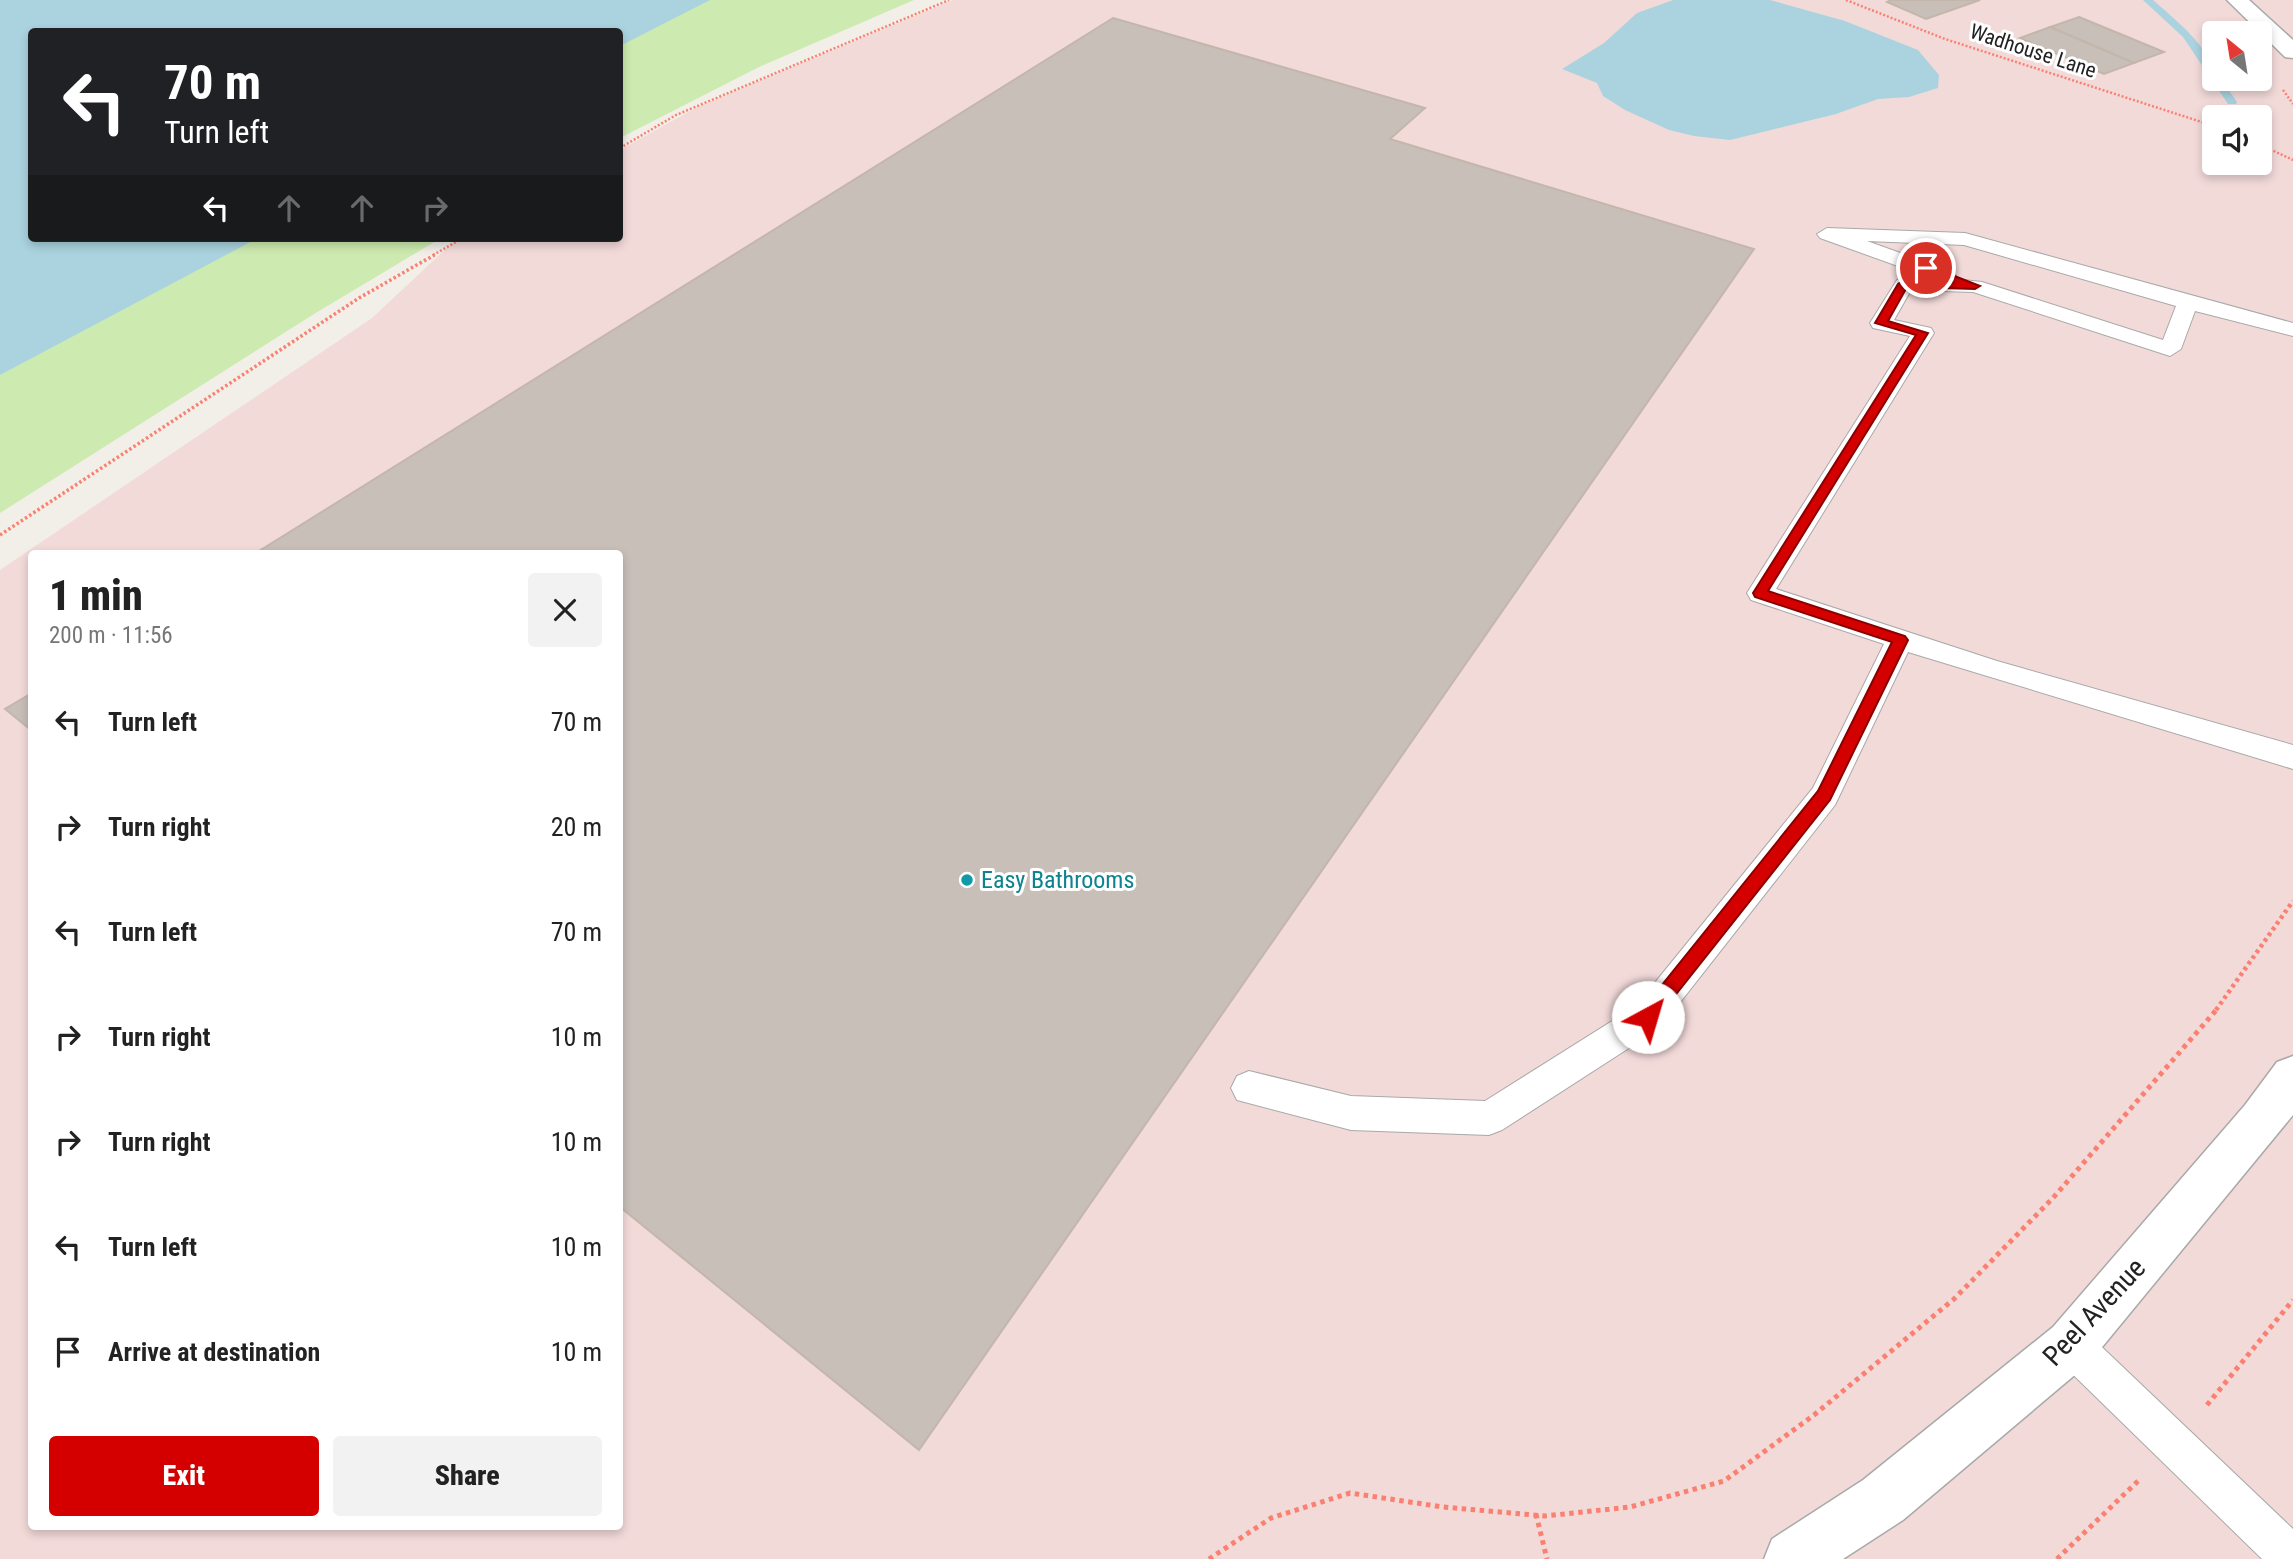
<!DOCTYPE html>
<html lang="en">
<head>
<meta charset="utf-8">
<style>
  :root { --surface:#fff; --page:#f2f2f2; --text:#222; --muted:#767676; --accent:#d40000 }
  body { margin:0; font-family:"Roboto Condensed",sans-serif; background:var(--page); color:var(--text); height:100vh; display:flex; flex-direction:column; font-size:26px; white-space:nowrap }
  * { box-sizing:border-box; margin:0 }
  p { font-size:23px; color:var(--muted) }
  .icon { flex:none; width:38px; height:38px; fill:none; stroke:currentColor; stroke-width:2; stroke-linecap:round; stroke-linejoin:round }
  .map { position:relative; flex:1; overflow:hidden }
  .side { position:absolute; left:28px; top:550px; width:595px; height:980px; display:flex; flex-direction:column; background:var(--surface); border-radius:7px; box-shadow:0 4px 10px #0003 }
  .side>* { flex:none }
  .hud { position:absolute; left:28px; top:28px; width:595px; height:214px; border-radius:7px; box-shadow:0 4px 10px #0003; background:#202124; color:#fff; overflow:hidden }
  .needle { width:46px; rotate:330deg }
  .controls { position:absolute; left:2202px; top:21px; display:grid; gap:14px }
  .controls a { display:grid; place-items:center; width:70px; height:70px; border-radius:7px; background:var(--surface); box-shadow:0 4px 10px #0003; font-size:35px }
  .pin { position:absolute; display:grid; place-items:center; width:60px; height:60px; color:#fff; margin:-30px; border:4px solid #fff; border-radius:50%; box-shadow:0 2px 7px #0007 }
  .me { position:absolute; width:77px; margin:-38px; rotate:39deg; stroke-linejoin:round; filter:drop-shadow(0 0 5px #0008) }
  .turn { display:flex; align-items:center; gap:24px; height:147px; padding:0 21px; font-size:32px }
  .turn .icon { width:91px; height:91px; stroke-width:2.5 }
  .turn b { display:block; font-size:49px; line-height:60px }
  .lanes { display:flex; align-items:center; height:66px; padding:0 21px; background:#0003; justify-content:center; gap:35px; direction:ltr }
  .lanes .off { opacity:.35 }
  .round { display:grid; place-items:center; flex:none; width:74px; height:74px; border-radius:7px; background:var(--page) }
  .summary { display:flex; align-items:center; justify-content:space-between; height:119px; padding:0 21px }
  h1 { font-size:42px; font-weight:800; line-height:52px }
  .cta { display:flex; gap:14px; margin-top:auto; padding:14px 21px }
  .cta a { flex:1; height:80px; border-radius:7px; background:var(--accent); color:#fff; font-size:28px; font-weight:800; line-height:80px; text-align:center }
  .cta a+a { background:var(--page); color:var(--text) }
  ul { padding:0; list-style:none }
  li { display:flex; align-items:center; gap:21px; height:105px; padding:0 21px }
  li div { flex:1 }
  li b { display:block; font-size:26px }
  li em { font-style:normal }
  .map>svg:first-child { display:block }
  .commercial { fill:#f2dad9; fill-rule:evenodd }
  .grass { fill:#cdebb0 }
  .water { fill:#aad3df }
  .lines { fill:none; stroke-linecap:round; stroke-linejoin:round }
  .stream { fill:#aad3df; fill-rule:evenodd }
  .building { fill:#c7bfb8; stroke:#c4b6ab; stroke-width:2 }
  .service-casing { stroke:#a9a9a9; stroke-width:2 }
  .tertiary-casing { stroke:#a9a9a9; stroke-width:3 }
  .path-far3 { stroke:#fa8072; stroke-width:2.5; stroke-dasharray:2 2; stroke-linecap:butt }
  .path-far2 { stroke:#fa8072; stroke-width:3.5; stroke-dasharray:2.5 2.5; stroke-linecap:butt }
  .path-far1 { stroke:#fa8072; stroke-width:4.5; stroke-dasharray:3.5 3.5; stroke-linecap:butt }
  .path { stroke:#fa8072; stroke-width:5; stroke-dasharray:4.5 4.5; stroke-linecap:butt }
  .service { fill:#fff; fill-rule:evenodd }
  .tertiary { fill:#fff; fill-rule:evenodd }
  .route { fill:#d40000; stroke:#8a0000; stroke-width:2 }
  .culture-dot { fill:#0f9aa8; stroke:#fff; stroke-width:2.5 }
  .labels { text-anchor:middle; dominant-baseline:central; stroke-width:6; stroke-linejoin:round; paint-order:stroke }
  .far-street-label { font-size:21px; fill:#222; stroke:#fff }
  .culture-label { font-size:24px; fill:#0d838f; stroke:#fff; text-anchor:start }
  .near-street-label { font-size:28px; fill:#222; stroke:#fff }
</style>
</head>
<body>
<div class="map">
<svg width="2293" height="1559" viewBox="0 0 2293 1559">
  <rect width="100%" height="100%" fill="#f2efe9"/>
  <path class="commercial" d="M953 0H2293V1559H0V570L372 318 450 245 464 238H620V150L697 107ZM2214 33H2259V79H2214ZM2214 117H2259V163H2214ZM32 553H620V1526H32Z"/>
  <g class="grass">
    <path d="M697 0H914L759 67 620 138V41Z"/>
    <path d="M247 238H441L314 314 0 513V366Z"/>
  </g>
  <g class="water">
    <path d="M0 0H710L620 46V32H32V238H258L0 375Z"/>
    <path d="M1673 0H1770L1845 21 1918 50 1939 75 1938 88 1909 97 1878 99 1836 114 1730 140 1694 136 1669 130 1625 110 1603 96 1597 83 1562 69 1604 43 1637 13Z"/>
  </g>
  <g class="lines">
    <path class="stream" d="M2143 0H2153C2174 19 2214 49 2214 79H2221L2237 102 2236 104H2228L2183 37Z"/>
  </g>
  <g class="building">
    <path d="M1891 0H1980L1926 19 1887 2Z"/>
    <path d="M2079 17 2164 52 2134 63 2050 27Z"/>
    <path d="M1113 18 1425 108 1390 139 1754 249 919 1450 620 1207V553H256Z"/>
    <path d="M2050 27 2134 63 2104 74 2020 38Z"/>
    <path d="M32 693V731L5 709Z"/>
  </g>
  <g class="lines">
    <g class="service-casing">
      <g id="service">
        <path d="M1827 228 1965 233 2293 323V336L2195 311 2181 349 2170 356 1973 292 1911 290 1894 320 1931 328 1934 333 1776 589 1997 661 2293 745V769L1908 652 1835 805 1660 1028 1502 1130 1489 1135 1351 1130 1237 1100 1231 1088 1237 1076 1249 1071 1351 1096 1485 1101 1636 1006 1813 788 1884 644 1751 600 1747 593 1910 336 1873 328 1870 323 1897 280 1934 279 1820 238 1817 234ZM1867 241 1964 245 2176 306 2163 340 1982 282 1954 279 1956 276 1953 272Z"/>
        <path d="M2071 1325 2085 1331 2293 1529V1559H2262L2057 1359 2051 1345 2057 1331Z"/>
      </g>
    </g>
    <g class="tertiary-casing">
      <g id="tertiary">
        <path d="M2227 0H2249L2293 40V58L2285 57Z"/>
        <path d="M2293 1056V1115L2089 1363 1903 1520 1843 1559H1764L1772 1539 1863 1480 2053 1327 2245 1105 2277 1062Z"/>
      </g>
    </g>
    <g class="path-far3">
      <path d="M1846 0 1945 39 2214 126"/>
      <path d="M2283 90 2293 104"/>
      <path d="M2259 144 2293 160"/>
      <path d="M620 148 676 115 949 0"/>
      <path d="M433 255 463 238"/>
    </g>
    <path class="path-far2" d="M0 535 359 298 436 254"/>
    <path class="path-far1" d="M2216 1010 2293 901"/>
    <g class="path">
      <path d="M2207 1405 2293 1300"/>
      <path d="M1536 1514 1547 1559"/>
      <path d="M1209 1559 1271 1518 1350 1493 1443 1507 1545 1516 1630 1507 1724 1481 1814 1415 1954 1299 2053 1198 2218 1008"/>
      <path d="M2057 1559 2138 1481"/>
    </g>
    <use href="#service" class="service"/>
    <use href="#tertiary" class="tertiary"/>
  </g>
  <path class="route" d="M1922 266H1929L1980 286 1975 289 1907 287 1888 321 1928 333 1768 591 1905 636 1908 640 1830 800 1654 1022 1648 1025 1641 1022 1639 1017 1641 1011 1818 791 1892 642 1755 597 1753 593 1916 335 1875 323 1898 284 1904 280 1953 282 1922 271Z"/>
  <circle class="culture-dot" cx="967" cy="880" r="7"/>
  <g class="labels">
    <g class="far-street-label">
      <text transform="translate(2033 51) rotate(18)">Wadhouse Lane</text>
    </g>
    <g class="culture-label">
      <text x="981" y="880">Easy Bathrooms</text>
    </g>
    <g class="near-street-label">
      <text transform="translate(2094 1312) rotate(-47)">Peel Avenue</text>
    </g>
  </g>
</svg>
<div class="controls">
<a><svg class="needle" viewBox="-14 -14 28 28"><path d="M0-13l5 13h-10z" fill="#e53935"/><path d="M0 13l5-13h-10z" fill="#767676"/></svg></a>
<a><svg class="icon" aria-label="sound" viewBox="0 0 24 24"><path d="M4 9h4l5-4v14l-5-4H4zM17 9q2 3 0 6"/></svg></a>
</div>
<div class="pin" style="left:1926px;top:268px;background:#d93025"><svg class="icon" aria-label="arrive" viewBox="0 0 24 24"><path d="M6 21V4h12l-3 4 3 4H6"/></svg></div>
<svg class="me" style="left:1648px;top:1017px" viewBox="-20 -20 40 40"><circle r="19" fill="#fff"/><path d="M0-13L10 11 0 6-10 11z" fill="#d40000"/></svg>
<div class="hud">
<div class="turn"><svg class="icon" aria-label="left" viewBox="0 0 24 24"><path d="M17 20v-9H6M10 6l-5 5 5 5"/></svg><div><b>70 m</b>Turn left</div></div>
<div class="lanes"><svg class="icon" aria-label="left" viewBox="0 0 24 24"><path d="M17 20v-9H6M10 6l-5 5 5 5"/></svg><svg class="icon off" aria-label="ahead" viewBox="0 0 24 24"><path d="M12 20V5M6 11l6-6 6 6"/></svg><svg class="icon off" aria-label="ahead" viewBox="0 0 24 24"><path d="M12 20V5M6 11l6-6 6 6"/></svg><svg class="icon off" aria-label="right" viewBox="0 0 24 24"><path d="M7 20v-9h11M14 6l5 5-5 5"/></svg></div>
</div>
<section class="side">
<div class="summary"><div><h1>1 min</h1><p>200 m · 11:56</p></div><a class="round"><svg class="icon" aria-label="close" viewBox="0 0 24 24"><path d="M6 6l12 12M18 6L6 18"/></svg></a></div>
<ul>
<li><svg class="icon" aria-label="left" viewBox="0 0 24 24"><path d="M17 20v-9H6M10 6l-5 5 5 5"/></svg><div><b>Turn left</b></div><em>70 m</em></li>
<li><svg class="icon" aria-label="right" viewBox="0 0 24 24"><path d="M7 20v-9h11M14 6l5 5-5 5"/></svg><div><b>Turn right</b></div><em>20 m</em></li>
<li><svg class="icon" aria-label="left" viewBox="0 0 24 24"><path d="M17 20v-9H6M10 6l-5 5 5 5"/></svg><div><b>Turn left</b></div><em>70 m</em></li>
<li><svg class="icon" aria-label="right" viewBox="0 0 24 24"><path d="M7 20v-9h11M14 6l5 5-5 5"/></svg><div><b>Turn right</b></div><em>10 m</em></li>
<li><svg class="icon" aria-label="right" viewBox="0 0 24 24"><path d="M7 20v-9h11M14 6l5 5-5 5"/></svg><div><b>Turn right</b></div><em>10 m</em></li>
<li><svg class="icon" aria-label="left" viewBox="0 0 24 24"><path d="M17 20v-9H6M10 6l-5 5 5 5"/></svg><div><b>Turn left</b></div><em>10 m</em></li>
<li><svg class="icon" aria-label="arrive" viewBox="0 0 24 24"><path d="M6 21V4h12l-3 4 3 4H6"/></svg><div><b>Arrive at destination</b></div><em>10 m</em></li>
</ul>
<div class="cta"><a>Exit</a><a>Share</a></div>
</section>
</div>
</body>
</html>
